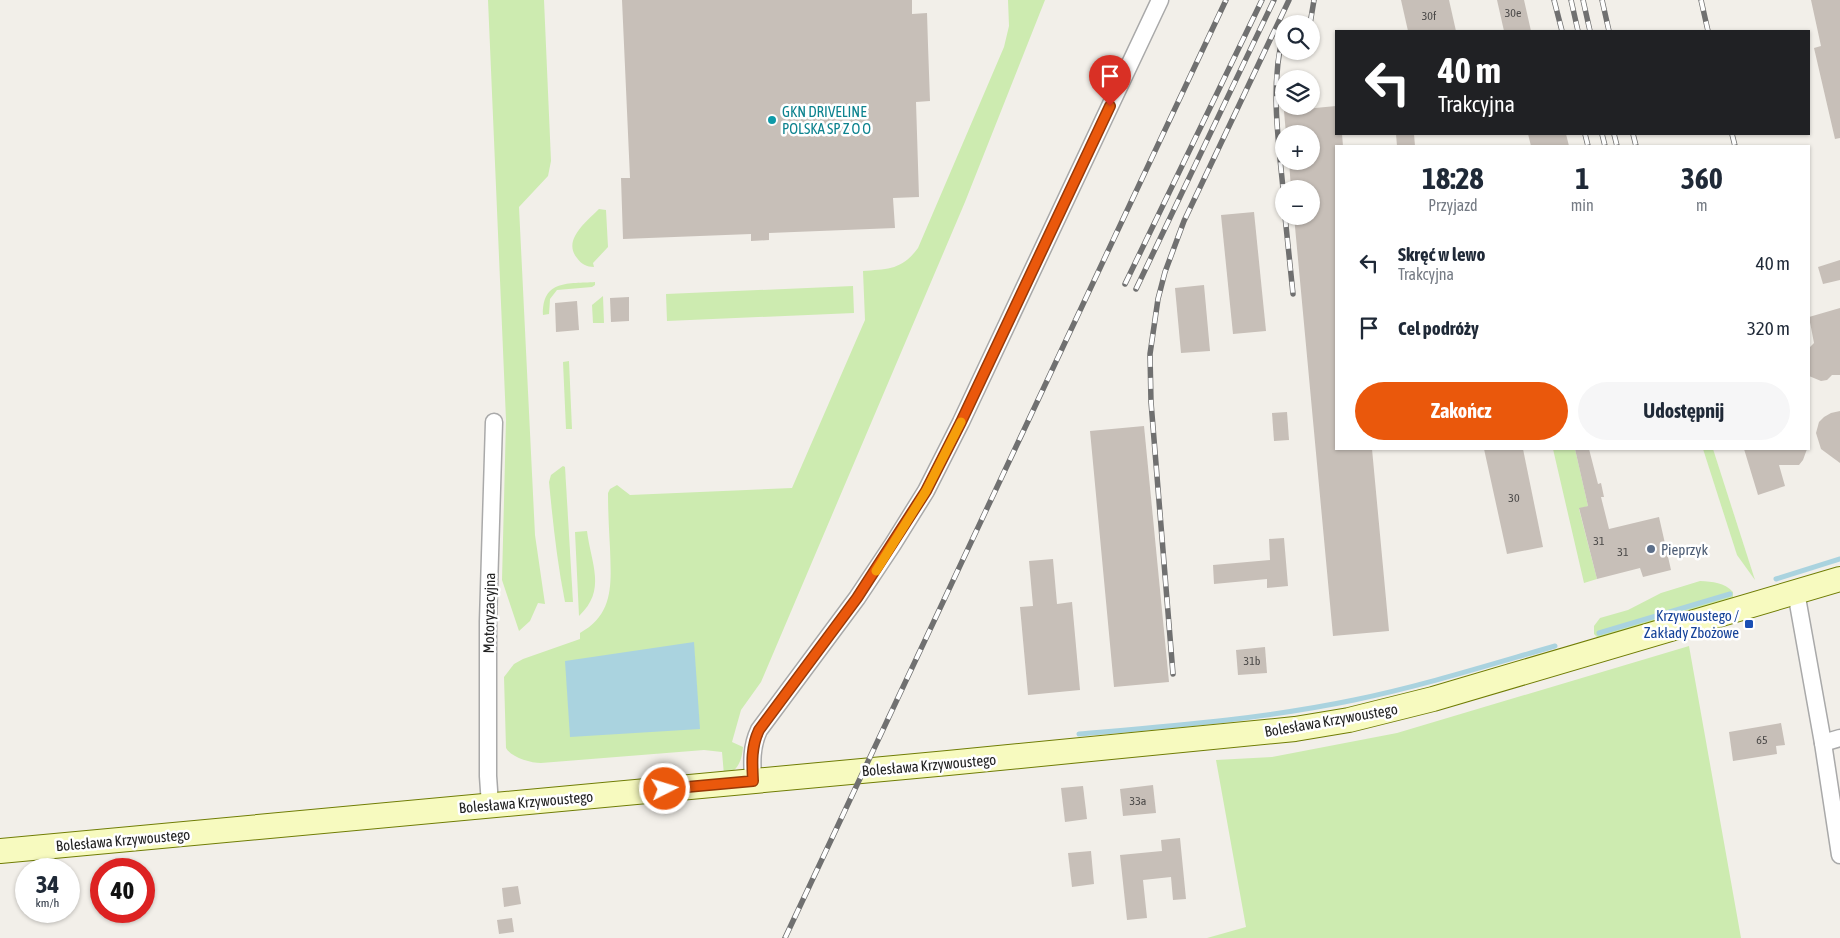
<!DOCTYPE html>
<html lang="pl">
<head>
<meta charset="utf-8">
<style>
  :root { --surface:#fff; --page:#f6f6f7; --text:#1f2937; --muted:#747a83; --accent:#ea580c }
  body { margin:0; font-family:"Asap Condensed",sans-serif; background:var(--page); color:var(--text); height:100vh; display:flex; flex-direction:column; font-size:19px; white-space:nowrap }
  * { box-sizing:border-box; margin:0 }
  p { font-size:16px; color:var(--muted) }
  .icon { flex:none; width:28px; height:28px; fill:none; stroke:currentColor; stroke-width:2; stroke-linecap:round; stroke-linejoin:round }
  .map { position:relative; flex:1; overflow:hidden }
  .side { position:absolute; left:1335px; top:145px; width:475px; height:305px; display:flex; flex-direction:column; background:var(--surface); border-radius:0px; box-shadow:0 1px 4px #0004 }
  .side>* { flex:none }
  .top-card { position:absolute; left:1335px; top:30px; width:475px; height:105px; border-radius:0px; box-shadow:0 1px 4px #0004; background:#202124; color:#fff; overflow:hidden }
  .fabs { position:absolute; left:1275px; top:15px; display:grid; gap:10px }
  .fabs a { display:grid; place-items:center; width:45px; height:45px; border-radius:50%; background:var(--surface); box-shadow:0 1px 4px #0004; font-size:25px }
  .speed { position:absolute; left:15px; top:858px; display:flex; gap:10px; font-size:25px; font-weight:700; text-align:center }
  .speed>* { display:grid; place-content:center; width:65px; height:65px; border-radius:50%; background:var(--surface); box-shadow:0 1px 4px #0004; line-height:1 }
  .speed small { font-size:12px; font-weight:400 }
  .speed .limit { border:8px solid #d22; background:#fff; color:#111 }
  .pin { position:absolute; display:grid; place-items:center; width:42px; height:42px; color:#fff; margin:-51px -21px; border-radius:50% 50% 50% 0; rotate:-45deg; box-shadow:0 0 5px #0007 }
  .pin .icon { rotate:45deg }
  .me { position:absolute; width:55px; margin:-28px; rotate:85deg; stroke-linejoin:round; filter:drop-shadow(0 0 4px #0008) }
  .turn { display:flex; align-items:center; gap:18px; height:105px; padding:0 20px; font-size:22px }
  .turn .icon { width:65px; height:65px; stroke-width:2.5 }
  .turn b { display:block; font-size:35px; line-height:42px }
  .eta { display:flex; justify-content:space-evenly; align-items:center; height:85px; text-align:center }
  .eta b { font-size:30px; font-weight:700; line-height:35px }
  .cta { display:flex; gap:10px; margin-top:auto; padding:10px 20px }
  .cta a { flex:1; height:58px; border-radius:30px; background:var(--accent); color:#fff; font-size:20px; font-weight:700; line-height:58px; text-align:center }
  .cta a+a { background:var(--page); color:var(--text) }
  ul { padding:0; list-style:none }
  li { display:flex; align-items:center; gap:15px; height:65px; padding:0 20px }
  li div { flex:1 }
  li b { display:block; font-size:19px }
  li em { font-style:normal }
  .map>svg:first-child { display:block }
  .grass { fill:#cdebb0 }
  .water { fill:#aad3df }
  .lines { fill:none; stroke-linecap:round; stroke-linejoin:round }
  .stream { stroke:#aad3df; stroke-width:5 }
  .building { fill:#c7bfb8 }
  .street-casing { stroke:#a9a9a9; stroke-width:19 }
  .secondary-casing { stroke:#707d05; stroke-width:26 }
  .street { stroke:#fff; stroke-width:16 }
  .secondary { stroke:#f7fabf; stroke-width:24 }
  .rail-casing { stroke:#707070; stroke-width:5.5 }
  .rail { stroke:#fff; stroke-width:4; stroke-dasharray:11; stroke-linecap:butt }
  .route-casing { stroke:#983908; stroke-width:12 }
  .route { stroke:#ea580c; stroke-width:9 }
  .slow { stroke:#f59e0b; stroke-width:9 }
  .culture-dot { fill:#0f9aa8; stroke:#fff; stroke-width:2 }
  .service-dot { fill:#5c6f8a; stroke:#fff; stroke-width:2 }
  .transit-dot { fill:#1a4fb4; stroke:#fff; stroke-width:2 }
  .labels { text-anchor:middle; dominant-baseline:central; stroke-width:5; stroke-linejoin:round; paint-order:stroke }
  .number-label { font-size:12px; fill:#4b4948 }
  .culture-label { font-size:15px; fill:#0d838f; stroke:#fff; text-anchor:start }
  .service-label { font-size:15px; fill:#4e5e75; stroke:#fff; text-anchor:start }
  .street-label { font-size:15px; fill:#222; stroke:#fff }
  .transit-label { font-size:15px; fill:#164399; stroke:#fff; text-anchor:end }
</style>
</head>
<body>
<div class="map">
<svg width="1840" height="938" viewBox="0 0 1840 938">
  <rect width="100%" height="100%" fill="#f2efe9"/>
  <g class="grass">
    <path d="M488 0H544L551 161 548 176 519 207 535 535 545 604 538 603 530 621 519 631 502 580 506 420Z"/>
    <path d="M1008 0H1045L965 202 761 682 741 710 732 742 743 747C742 760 738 772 724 775L722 752 704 750 541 763C530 763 511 757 506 748L504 677 514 664 523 659 580 639V633C615 614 611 582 610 548 609 529 608 511 608 493L610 489 617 485 630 495 792 488 865 320 863 271C888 269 902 270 918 248L1004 47 1009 26Z"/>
    <path d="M599 209 606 210 608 247 593 263 594 267C587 267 581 264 577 258 562 240 587 221 599 209Z"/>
    <path d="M595 282V285L592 287 557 290 550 299 549 314 543 315C542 279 569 284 595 282Z"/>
    <path d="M853 286 854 313 667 321 666 294Z"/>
    <path d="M603 296 604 323H593L592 305Z"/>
    <path d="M569 361 572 429H566L563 362Z"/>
    <path d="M1553 449H1575L1588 506 1579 509 1597 579 1584 583Z"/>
    <path d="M1703 449H1713L1755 580 1737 555Z"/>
    <path d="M563 466 565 467 573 602H565C557 562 553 523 549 482L551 475Z"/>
    <path d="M587 531C591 564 607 590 579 616L575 532Z"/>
    <path d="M1700 581C1713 582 1724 582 1733 592V601L1600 640 1594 634V626L1600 618 1628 610 1661 593Z"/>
    <path d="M1689 646 1741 938H1207L1246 927 1216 760 1272 757 1397 733Z"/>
  </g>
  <path class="water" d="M694 642 700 729 570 737 565 661Z"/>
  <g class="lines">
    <g class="stream">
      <path d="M1776 579 1840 559"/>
      <path d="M1599 633 1730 594"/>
      <path d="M1079 734C1171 726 1263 719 1354 700 1422 686 1489 665 1555 646"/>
    </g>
  </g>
  <g class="building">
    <path d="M622 0H912V14L927 13 928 45 930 101 916 102 919 197 893 198 895 228 769 233V240L751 241V234L623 239 621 178H630Z"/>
    <path d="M1401 0H1449L1456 31H1408Z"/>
    <path d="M1497 0H1524L1531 31H1504Z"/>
    <path d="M1811 0H1840V138L1835 139 1814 48 1821 46Z"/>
    <path d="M1336 106V134H1342L1343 146H1336V449H1372L1389 631 1333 636 1294 216H1311V189H1291L1289 161H1311V134H1286L1284 111Z"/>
    <path d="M1396 134H1414L1415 146H1397Z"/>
    <path d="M1528 134H1566L1569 146H1531Z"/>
    <path d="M1254 212 1266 331 1233 334 1221 215Z"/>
    <path d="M1840 260V280L1823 284 1818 267Z"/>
    <path d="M1204 285 1210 351 1181 353 1175 288Z"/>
    <path d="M629 297V321L611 322 610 298Z"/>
    <path d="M577 301 579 330 556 332 555 303Z"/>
    <path d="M1840 308V375H1832L1827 380 1821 381 1809 376V348L1814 343 1809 317Z"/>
    <path d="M1840 411V463L1821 449 1816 433 1819 422 1824 417 1831 413Z"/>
    <path d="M1287 412 1289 440 1274 441 1272 413Z"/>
    <path d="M1144 426 1169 682 1114 687 1090 431Z"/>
    <path d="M1484 449H1523L1543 547 1507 554Z"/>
    <path d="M1575 449H1589L1598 484 1601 483 1604 497H1601L1609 529 1659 517 1671 570 1643 577 1640 568 1597 579 1579 508 1588 506Z"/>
    <path d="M1744 449H1807L1803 460 1799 465H1779L1785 486 1758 495Z"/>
    <path d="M1284 538 1288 586 1267 588V579L1214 584 1213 565 1270 560 1269 539Z"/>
    <path d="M1053 559 1057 604 1072 602 1080 690 1028 695 1020 607 1033 606 1029 561Z"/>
    <path d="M1265 647 1267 673 1238 675 1236 650Z"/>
    <path d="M1781 723 1785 745 1776 746 1777 754 1733 761 1729 732Z"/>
    <path d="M1153 785 1156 813 1123 816 1120 789Z"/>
    <path d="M1083 786 1087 819 1065 822 1061 788Z"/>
    <path d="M1180 838 1186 899 1173 900 1171 877 1143 880 1147 918 1127 920 1120 855 1162 851 1161 840Z"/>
    <path d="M1091 851 1094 884 1072 887 1068 853Z"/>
    <path d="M518 886 521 904 504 907 502 888Z"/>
    <path d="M512 918 514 932 499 934 497 920Z"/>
  </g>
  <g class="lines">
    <g class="street-casing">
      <g id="street">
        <path d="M1796 592 1823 743 1840 855"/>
        <path d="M1823 743 1840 738"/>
        <path d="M753 781C752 763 751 747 759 730L857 598 893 544 926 491 961 422 1160 0"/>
        <path d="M490 805 488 776V622L494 422"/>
      </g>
    </g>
    <g class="secondary-casing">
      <path id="secondary" d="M0 851 948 763 1295 729 1349 720 1433 699 1840 579"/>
    </g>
    <use href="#street" class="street"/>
    <use href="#secondary" class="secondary"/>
    <g class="rail-casing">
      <g id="rail">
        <path d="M1554 0 1562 31"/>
        <path d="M1571 0 1578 31"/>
        <path d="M1583 0 1590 31"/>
        <path d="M1602 0 1609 31"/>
        <path d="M1701 0 1708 31"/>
        <path d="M1310 24 1314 0"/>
        <path d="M1284 31C1269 86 1279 143 1284 199"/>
        <path d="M1585 134 1588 146"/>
        <path d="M1602 134 1605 146"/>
        <path d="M1614 134 1617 146"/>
        <path d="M1633 134 1636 146"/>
        <path d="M1732 134 1735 146"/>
        <path d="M1285 216 1293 294"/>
        <path d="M1125 284 1262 0"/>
        <path d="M1136 289 1274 0"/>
        <path d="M1173 674 1151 402 1150 354 1158 299 1165 272 1184 221 1289 0"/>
        <path d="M785 938 1226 0"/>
      </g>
    </g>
    <use href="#rail" class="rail"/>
  </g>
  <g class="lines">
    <g class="route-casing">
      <path id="route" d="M665 789 753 781C752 763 751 747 759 730L857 598 926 491 961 422 1110 106"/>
    </g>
    <use href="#route" class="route"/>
    <path class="slow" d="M876 571 926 491 961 422"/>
  </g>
  <circle class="culture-dot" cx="772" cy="120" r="5"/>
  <circle class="service-dot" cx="1651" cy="549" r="5"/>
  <rect class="transit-dot" x="1744" y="619" width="10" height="10" rx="2.5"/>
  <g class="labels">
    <g class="number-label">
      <text x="1513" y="13">30e</text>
      <text x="1429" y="16">30f</text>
      <text x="1514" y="498">30</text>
      <text x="1599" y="541">31</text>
      <text x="1623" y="552">31</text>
      <text x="1252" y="661">31b</text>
      <text x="1762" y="740">65</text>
      <text x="1138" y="801">33a</text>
    </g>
    <g class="culture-label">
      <text x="782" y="111">GKN DRIVELINE<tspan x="782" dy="17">POLSKA SP Z O O</tspan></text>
    </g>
    <g class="service-label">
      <text x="1661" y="549">Pieprzyk</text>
    </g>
    <g class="street-label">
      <text transform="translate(489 613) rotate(-89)">Motoryzacyjna</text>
      <text transform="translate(1331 720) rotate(-10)">Bolesława Krzywoustego</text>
      <text transform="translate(929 765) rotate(-5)">Bolesława Krzywoustego</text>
      <text transform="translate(526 802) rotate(-5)">Bolesława Krzywoustego</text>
      <text transform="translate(123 840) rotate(-5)">Bolesława Krzywoustego</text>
    </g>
    <g class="transit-label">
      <text x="1739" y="615">Krzywoustego /<tspan x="1739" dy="17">Zakłady Zbożowe</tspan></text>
    </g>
  </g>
</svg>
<div class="fabs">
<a><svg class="icon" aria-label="search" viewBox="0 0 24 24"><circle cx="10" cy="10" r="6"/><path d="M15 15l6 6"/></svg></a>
<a><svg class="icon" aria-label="layers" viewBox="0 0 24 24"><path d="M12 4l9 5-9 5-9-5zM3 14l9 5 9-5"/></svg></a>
<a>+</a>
<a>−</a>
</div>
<div class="speed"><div>34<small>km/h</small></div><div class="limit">40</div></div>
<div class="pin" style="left:1110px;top:106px;background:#d93025"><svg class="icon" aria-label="arrive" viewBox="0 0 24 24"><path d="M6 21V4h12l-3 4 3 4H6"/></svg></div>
<svg class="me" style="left:665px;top:789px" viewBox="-20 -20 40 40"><circle r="17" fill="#ea580c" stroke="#fff" stroke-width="3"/><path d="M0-11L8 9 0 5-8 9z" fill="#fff"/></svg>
<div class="top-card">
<div class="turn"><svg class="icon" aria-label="left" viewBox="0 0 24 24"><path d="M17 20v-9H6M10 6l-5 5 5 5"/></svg><div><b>40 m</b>Trakcyjna</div></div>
</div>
<section class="side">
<div class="eta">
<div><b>18:28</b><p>Przyjazd</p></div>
<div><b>1</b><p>min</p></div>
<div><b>360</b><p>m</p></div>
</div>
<ul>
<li><svg class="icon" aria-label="left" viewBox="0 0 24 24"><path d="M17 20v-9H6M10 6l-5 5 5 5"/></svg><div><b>Skręć w lewo</b><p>Trakcyjna</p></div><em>40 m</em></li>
<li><svg class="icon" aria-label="arrive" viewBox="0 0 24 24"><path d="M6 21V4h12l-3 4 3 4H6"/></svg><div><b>Cel podróży</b></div><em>320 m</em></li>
</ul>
<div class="cta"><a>Zakończ</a><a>Udostępnij</a></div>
</section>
</div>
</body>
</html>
